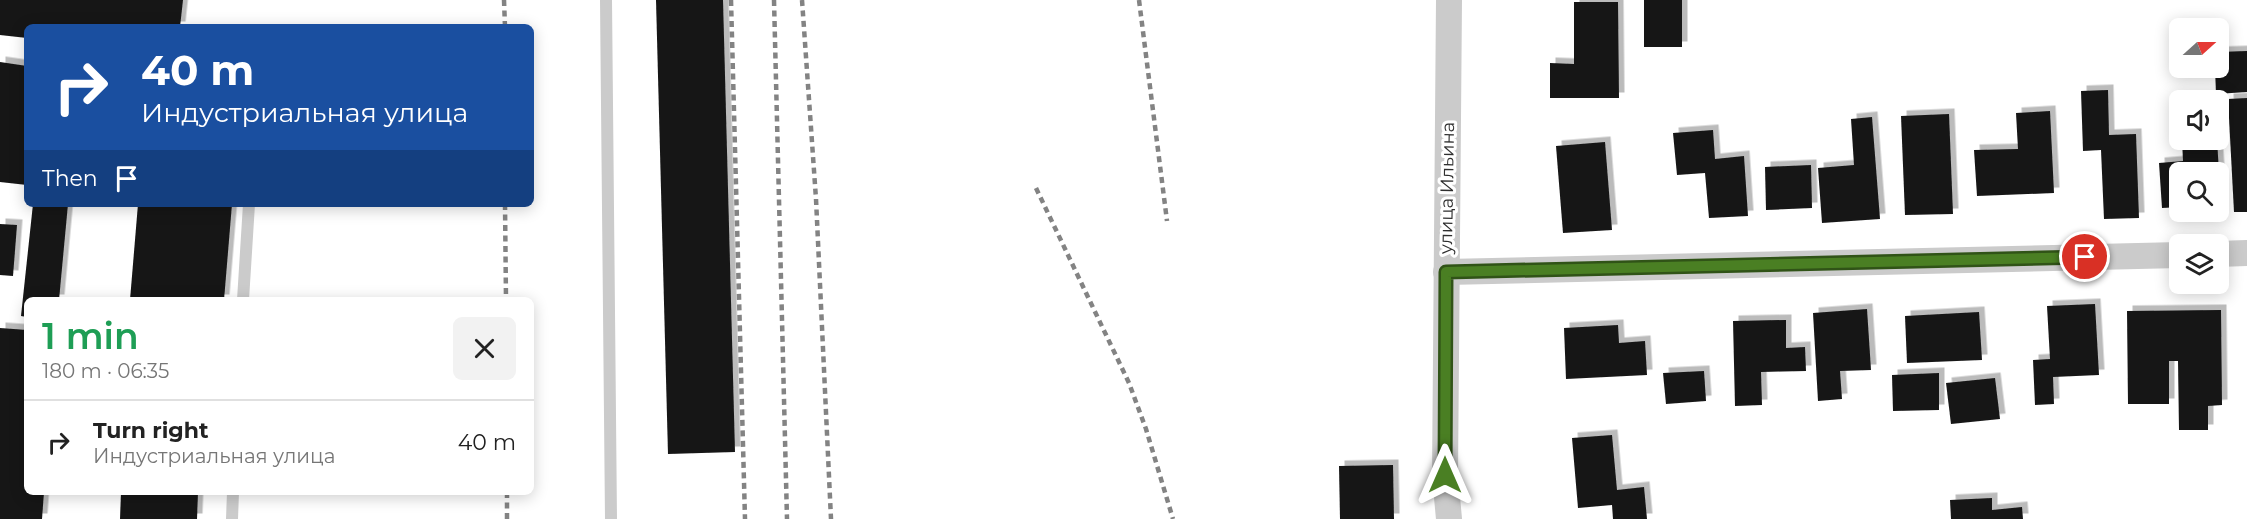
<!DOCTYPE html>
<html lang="en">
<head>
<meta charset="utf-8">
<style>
  :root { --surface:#fff; --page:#f2f2f2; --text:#222; --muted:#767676; --line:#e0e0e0 }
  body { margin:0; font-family:Montserrat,sans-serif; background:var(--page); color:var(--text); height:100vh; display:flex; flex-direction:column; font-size:22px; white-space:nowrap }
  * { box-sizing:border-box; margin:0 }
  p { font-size:20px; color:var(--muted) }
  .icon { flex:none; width:33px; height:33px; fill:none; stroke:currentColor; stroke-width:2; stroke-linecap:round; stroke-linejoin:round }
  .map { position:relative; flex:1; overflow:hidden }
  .panel { position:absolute; left:24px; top:297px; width:510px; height:198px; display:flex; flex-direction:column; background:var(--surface); border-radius:9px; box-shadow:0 3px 15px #0003 }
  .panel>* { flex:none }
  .guide { position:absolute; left:24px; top:24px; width:510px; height:183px; border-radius:9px; box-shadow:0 3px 15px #0003; background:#1a4fa0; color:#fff; overflow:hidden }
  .needle { width:39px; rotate:69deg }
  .controls { position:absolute; left:2169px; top:18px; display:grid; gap:12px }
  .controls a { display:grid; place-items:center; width:60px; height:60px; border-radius:9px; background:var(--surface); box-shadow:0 3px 15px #0003; font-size:30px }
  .pin { position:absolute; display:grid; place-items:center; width:51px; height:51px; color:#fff; margin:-26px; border:3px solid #fff; border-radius:50%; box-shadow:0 2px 6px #0007 }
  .me { position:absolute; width:66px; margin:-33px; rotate:0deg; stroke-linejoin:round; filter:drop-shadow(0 0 4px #0008) }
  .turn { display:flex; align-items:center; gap:21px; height:126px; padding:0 18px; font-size:27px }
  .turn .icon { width:78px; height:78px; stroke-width:2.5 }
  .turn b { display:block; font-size:42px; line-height:51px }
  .then { display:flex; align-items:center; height:57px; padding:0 18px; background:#0003; gap:12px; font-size:22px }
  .round { display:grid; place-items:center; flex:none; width:63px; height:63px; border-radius:9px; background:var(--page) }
  .headline { display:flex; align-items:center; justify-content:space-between; height:102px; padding:0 18px }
  h1 { font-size:36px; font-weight:600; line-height:45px; color:#1e9e55 }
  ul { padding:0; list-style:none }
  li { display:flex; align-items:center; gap:18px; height:84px; padding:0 18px; border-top:2px solid var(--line) }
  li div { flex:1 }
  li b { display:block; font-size:22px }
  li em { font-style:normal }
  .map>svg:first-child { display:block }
  .building { fill:#151515; filter:url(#shadow) }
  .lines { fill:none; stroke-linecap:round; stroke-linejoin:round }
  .lane { stroke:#cbcbcb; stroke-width:12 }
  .street { stroke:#cbcbcb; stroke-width:26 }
  .rail { stroke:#838383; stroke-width:4.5; stroke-dasharray:6 4.5; stroke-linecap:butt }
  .route-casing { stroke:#305317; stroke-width:15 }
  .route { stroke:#4a7f23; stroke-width:10 }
  .labels { text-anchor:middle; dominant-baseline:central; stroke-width:6; stroke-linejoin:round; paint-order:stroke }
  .street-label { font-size:18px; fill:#2e2e2e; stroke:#fff }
</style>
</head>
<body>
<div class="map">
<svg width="2247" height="519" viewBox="0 0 2247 519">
  <defs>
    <filter id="shadow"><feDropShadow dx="5.5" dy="-5.5" stdDeviation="0" flood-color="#0004"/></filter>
  </defs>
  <rect width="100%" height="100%" fill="#fff"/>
  <g class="building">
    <path d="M0 0H183L180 27H27V38L0 35Z"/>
    <path d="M656 0H723L735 452 668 454Z"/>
    <rect x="1644" y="0" width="38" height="47"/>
    <path d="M1574 2H1618L1619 98H1550V63L1574 64Z"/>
    <path d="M2247 51V92L2216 94 2215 68H2218V52Z"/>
    <path d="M0 62 27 66V185L0 182Z"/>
    <path d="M2108 90 2109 135 2136 134 2139 218 2104 219 2101 150 2083 151 2081 91Z"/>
    <path d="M2247 98V212H2234L2228 99Z"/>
    <path d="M2050 111 2054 193 1977 196 1974 150 2018 149 2016 113Z"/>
    <path d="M1949 114 1953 214 1905 215 1901 116Z"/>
    <path d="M1872 117 1880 219 1822 223 1818 168 1854 165 1851 119Z"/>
    <path d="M1713 130 1715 159 1744 156 1748 216 1709 218 1705 173 1677 175 1673 133Z"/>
    <path d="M2182 140H2217L2219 172H2180V207L2162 208 2159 163 2183 161Z"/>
    <path d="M1605 142 1612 230 1563 233 1556 146Z"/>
    <path d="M1811 165 1812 208 1766 210 1765 167Z"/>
    <path d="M33 204H68L59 300H27V317L21 316Z"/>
    <path d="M138 204H232L224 300H130Z"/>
    <path d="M0 224 17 225 13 276 0 275Z"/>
    <path d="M2095 304 2099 375 2053 377 2054 404 2035 405 2033 360 2050 359 2047 306Z"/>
    <path d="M1867 309 1871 370 1840 371 1842 399 1818 401 1813 313Z"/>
    <path d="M2221 310 2222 405 2208 406V430H2179L2178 361H2169V404H2128L2127 311Z"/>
    <path d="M1979 312 1982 360 1907 363 1905 316Z"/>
    <path d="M1786 320V348L1805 347 1806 371 1761 372 1762 405 1735 406 1733 321Z"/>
    <path d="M1618 325 1619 343 1645 341 1647 375 1566 379 1564 328Z"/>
    <path d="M0 328 27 330V492H44L42 519H0Z"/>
    <path d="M1704 371 1706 401 1666 404 1663 373Z"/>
    <path d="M1939 373V410L1893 411 1892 375Z"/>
    <path d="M1995 378 2000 419 1951 424 1946 383Z"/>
    <path d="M1612 435 1617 490 1644 487 1647 519H1613L1612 505 1578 508 1572 438Z"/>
    <path d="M1393 465 1394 519H1340L1339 466Z"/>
    <path d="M121 492H198L197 519H120Z"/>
    <path d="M1992 498V510L2022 507 2023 519H1951L1950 500Z"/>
  </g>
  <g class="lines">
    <g class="lane">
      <path d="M606 0 611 519"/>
      <path d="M243 300 249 204"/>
      <path d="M232 519 233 492"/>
    </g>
    <g class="street">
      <path d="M1449 0 1445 475 1449 519"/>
      <path d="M2218 254 2247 253"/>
      <path d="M1446 272 2180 255"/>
    </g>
    <g class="rail">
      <path d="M504 0 505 27"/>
      <path d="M731 0 745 519"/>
      <path d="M774 0 787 519"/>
      <path d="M802 0 816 199 831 519"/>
      <path d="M1139 0 1167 221"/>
      <path d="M1036 188 1129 383 1146 429 1173 519"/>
      <path d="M505 204 506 300"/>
      <path d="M507 492V519"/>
    </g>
  </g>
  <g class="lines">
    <g class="route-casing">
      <path id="route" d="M1445 475 1446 272 2085 257"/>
    </g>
    <use href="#route" class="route"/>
  </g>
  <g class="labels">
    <g class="street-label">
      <text transform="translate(1447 188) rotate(-89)">улица Ильина</text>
    </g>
  </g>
</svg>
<div class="controls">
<a><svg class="needle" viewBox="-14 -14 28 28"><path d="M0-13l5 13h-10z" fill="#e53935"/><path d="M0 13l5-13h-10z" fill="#767676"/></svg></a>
<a><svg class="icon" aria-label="sound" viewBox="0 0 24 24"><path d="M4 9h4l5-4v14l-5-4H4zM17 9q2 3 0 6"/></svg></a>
<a><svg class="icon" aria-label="search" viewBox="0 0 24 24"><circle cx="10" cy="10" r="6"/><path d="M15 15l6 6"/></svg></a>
<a><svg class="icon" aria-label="layers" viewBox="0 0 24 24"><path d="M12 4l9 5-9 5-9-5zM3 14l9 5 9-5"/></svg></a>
</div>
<div class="pin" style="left:2085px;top:257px;background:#d93025"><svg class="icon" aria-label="arrive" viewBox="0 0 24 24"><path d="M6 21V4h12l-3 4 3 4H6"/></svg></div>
<svg class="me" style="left:1445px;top:475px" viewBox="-20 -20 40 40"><path d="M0-17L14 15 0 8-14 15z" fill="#4a7f23" stroke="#fff" stroke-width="4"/></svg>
<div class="guide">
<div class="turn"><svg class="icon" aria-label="right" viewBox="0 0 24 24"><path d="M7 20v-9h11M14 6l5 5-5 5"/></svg><div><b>40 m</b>Индустриальная улица</div></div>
<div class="then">Then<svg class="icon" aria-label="arrive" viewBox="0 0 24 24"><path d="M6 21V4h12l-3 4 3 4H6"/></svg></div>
</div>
<section class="panel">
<div class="headline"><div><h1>1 min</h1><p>180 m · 06:35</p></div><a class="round"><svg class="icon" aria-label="close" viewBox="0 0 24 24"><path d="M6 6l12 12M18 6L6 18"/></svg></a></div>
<ul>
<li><svg class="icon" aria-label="right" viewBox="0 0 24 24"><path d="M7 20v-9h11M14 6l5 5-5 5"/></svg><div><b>Turn right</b><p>Индустриальная улица</p></div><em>40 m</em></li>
</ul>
</section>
</div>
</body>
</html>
